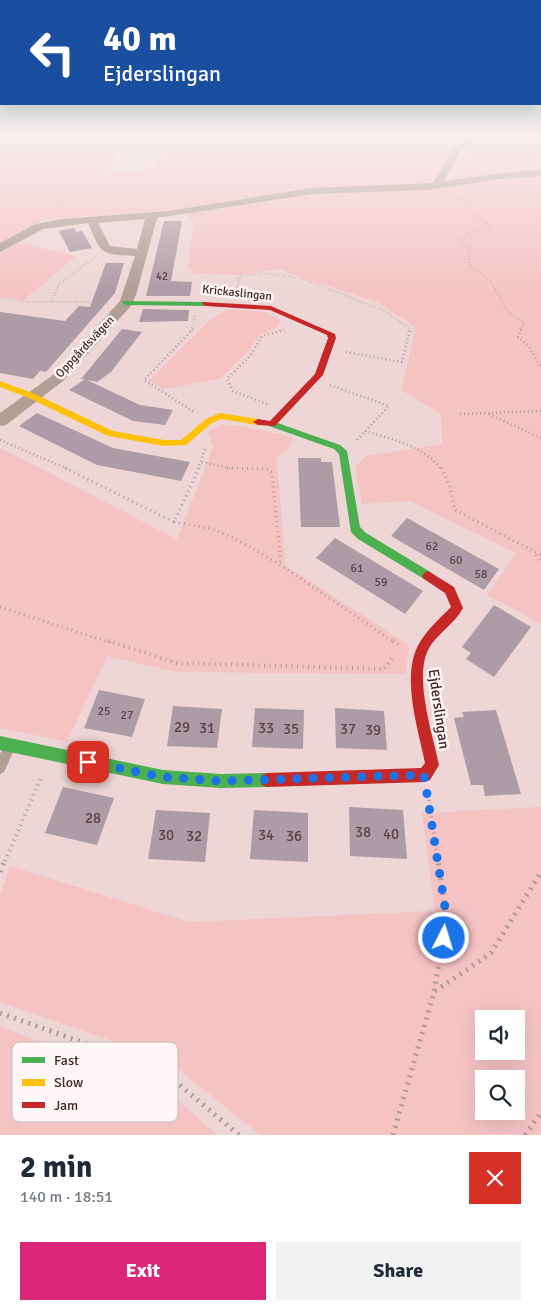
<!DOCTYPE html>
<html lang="en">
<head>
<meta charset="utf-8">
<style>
  :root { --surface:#fff; --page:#f2f2f3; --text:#1f2937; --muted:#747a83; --accent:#db2777 }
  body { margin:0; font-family:Signika,sans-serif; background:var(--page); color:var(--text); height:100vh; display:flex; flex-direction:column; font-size:19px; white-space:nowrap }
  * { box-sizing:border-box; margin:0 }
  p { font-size:16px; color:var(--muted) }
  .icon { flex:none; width:28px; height:28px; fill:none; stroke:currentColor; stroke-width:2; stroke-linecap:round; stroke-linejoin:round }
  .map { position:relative; height:1135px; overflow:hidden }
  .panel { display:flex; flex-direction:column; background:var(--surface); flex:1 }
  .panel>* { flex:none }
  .hud { position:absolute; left:0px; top:0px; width:541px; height:105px; box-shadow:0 5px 20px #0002; background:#1a4fa0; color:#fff; overflow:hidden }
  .fabs { position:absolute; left:475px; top:1010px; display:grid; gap:10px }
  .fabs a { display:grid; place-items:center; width:50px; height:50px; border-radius:0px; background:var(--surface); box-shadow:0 5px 20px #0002; font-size:25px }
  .pin { position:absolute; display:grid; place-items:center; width:42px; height:42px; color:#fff; margin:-21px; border-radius:10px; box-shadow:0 2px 8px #0006 }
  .me { position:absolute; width:55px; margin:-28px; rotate:5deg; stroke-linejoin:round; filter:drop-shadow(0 0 4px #0008) }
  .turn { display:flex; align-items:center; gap:18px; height:105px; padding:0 20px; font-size:22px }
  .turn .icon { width:65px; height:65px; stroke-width:2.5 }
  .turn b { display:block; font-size:35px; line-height:42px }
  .round { display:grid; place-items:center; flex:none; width:52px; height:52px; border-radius:0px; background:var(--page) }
  .overview { display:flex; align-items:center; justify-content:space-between; height:85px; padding:0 20px }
  h1 { font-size:30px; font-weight:700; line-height:38px }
  .button { display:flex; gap:10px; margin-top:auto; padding:10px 20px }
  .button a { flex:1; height:58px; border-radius:0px; background:var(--accent); color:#fff; font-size:20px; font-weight:700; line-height:58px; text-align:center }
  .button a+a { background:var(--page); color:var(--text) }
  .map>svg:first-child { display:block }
  .green { fill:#f6c3c5; fill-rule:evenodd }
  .building { fill:#ad9ba5 }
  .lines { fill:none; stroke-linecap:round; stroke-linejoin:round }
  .path-far5 { stroke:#ad9d95; stroke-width:1; stroke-dasharray:0.5 2; stroke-linecap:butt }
  .path-far4 { stroke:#ad9d95; stroke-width:2; stroke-dasharray:0.5 2.5; stroke-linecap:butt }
  .path-far3 { stroke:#ad9d95; stroke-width:2.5; stroke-dasharray:1 3; stroke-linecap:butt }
  .path-far2 { stroke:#ad9d95; stroke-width:3; stroke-dasharray:1 4; stroke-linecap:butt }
  .path-far1 { stroke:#ad9d95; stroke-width:4; stroke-dasharray:1 4.5; stroke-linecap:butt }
  .path { stroke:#ad9d95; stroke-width:5; stroke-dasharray:2 5.5; stroke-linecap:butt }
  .lane { fill:#af9f95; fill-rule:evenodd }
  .street { fill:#af9f95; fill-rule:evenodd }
  .fast { fill:#4caf50; fill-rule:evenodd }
  .slow { fill:#ffc107; fill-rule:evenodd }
  .jam { fill:#c62828; fill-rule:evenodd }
  .route { stroke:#1a73e8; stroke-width:9; stroke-dasharray:0 16.2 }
  .labels { text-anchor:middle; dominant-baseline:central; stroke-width:5; stroke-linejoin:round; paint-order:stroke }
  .far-number-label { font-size:11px; fill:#5c4247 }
  .far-street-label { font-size:12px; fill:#412528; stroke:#fff7f7 }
  .number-label { font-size:12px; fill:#5c4247 }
  .street-label { font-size:15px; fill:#412528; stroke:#fff7f7 }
  .near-number-label { font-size:15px; fill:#5c4247 }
  .key { fill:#fff7f7; stroke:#c6b8b9; stroke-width:1 }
  .key-label { font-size:14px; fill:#412528 }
</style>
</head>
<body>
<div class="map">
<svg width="541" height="1135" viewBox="0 0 541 1135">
  <rect width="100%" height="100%" fill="#eed6d6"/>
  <g class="green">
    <path d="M0 133H103L104 136 121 147 105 174 154 168 162 153 187 148 212 133H473L453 147 435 180 437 187 541 176V624L487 595 516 553 411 501 362 504 355 466 367 456 442 444 441 414 401 390 416 327 377 302 278 269 237 275 195 273 188 267 194 223 186 215 170 211 54 218 40 222 0 243Z"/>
    <path d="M487 133H541V171L451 179C458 159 471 147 487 133Z"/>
    <path d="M17 242 76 256 24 300 0 296V251Z"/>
    <path d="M227 309 265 312 281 320 277 328 260 335 246 354 220 379 163 389 149 381 209 321Z"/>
    <path d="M222 424 257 429 293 438 289 448 277 457 285 565 409 645 406 674 176 672 107 656 67 742 0 728V448L177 539 213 447 208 432Z"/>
    <path d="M541 807V1135H260L167 1060 0 1002V894L10 866 189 922 435 911 422 813ZM484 1019H516V1051H484ZM484 1079H516V1111H484Z"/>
    <path d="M0 1027 160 1084 217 1135H0Z"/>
  </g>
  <g class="building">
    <path d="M164 221H182L171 281 192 282 190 296H146Z"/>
    <path d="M74 228 76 232 82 231 92 248 70 252 59 231Z"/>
    <path d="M106 263H124L115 293 46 372 40 371 33 379 0 373V312L65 321 79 306 90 307Z"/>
    <path d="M143 309 189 310 188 321 139 322Z"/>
    <path d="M122 329 142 332 111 372 97 382 87 380 140 405 173 410 165 425 133 421 69 390 85 379H81Z"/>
    <path d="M37 413 113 448 190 462 181 481 97 465 19 426Z"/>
    <path d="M298 458H321V462H332L340 527H301Z"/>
    <path d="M407 518 499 569 484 590 391 536Z"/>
    <path d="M335 538 423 591 405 614 316 558Z"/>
    <path d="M494 605 531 627 494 677 466 659 471 653 462 647Z"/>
    <path d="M99 690 145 699 132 737 84 728Z"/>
    <path d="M173 706 222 709 217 748 167 746Z"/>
    <path d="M255 708 304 710 303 749 252 747Z"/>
    <path d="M335 708 384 711 387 750 336 748Z"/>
    <path d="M496 710 521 794 485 796 483 785H471L454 718 464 717 462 712Z"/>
    <path d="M63 787 114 798 97 845 45 833Z"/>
    <path d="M349 807 403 810 407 859 350 856Z"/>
    <path d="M156 810 210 813 205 862 148 859Z"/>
    <path d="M254 810 308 813V862L250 859Z"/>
  </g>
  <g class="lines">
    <g class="path-far5">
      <path d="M0 150 56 133"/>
      <path d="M452 196 467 201V210L484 221"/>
      <path d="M57 210 100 173 115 151 110 148 80 141 65 133"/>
    </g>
    <g class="path-far4">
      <path d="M482 220 489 224 491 228 469 232 461 242 470 250 468 264 492 283 507 311 524 323 521 331"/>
      <path d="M236 293 240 276 263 273 301 278 385 311 410 329V331"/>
      <path d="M0 297 28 302H107"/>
      <path d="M51 301 60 283 97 256"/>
      <path d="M191 331 195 316"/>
    </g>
    <g class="path-far3">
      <path d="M193 329 144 380 194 412"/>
      <path d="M521 329 518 337 528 345 541 367"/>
      <path d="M346 352 402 362 410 329"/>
      <path d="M330 385 389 406 356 441"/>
      <path d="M267 404 233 391 227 379 250 356 262 336 284 330"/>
      <path d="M460 414 541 411"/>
      <path d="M489 414 541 438"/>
      <path d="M365 431C391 439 424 446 441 469"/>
      <path d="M0 440 68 469"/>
      <path d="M202 462 233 469"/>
      <path d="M198 469 205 449"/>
    </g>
    <g class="path-far2">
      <path d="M65 468 174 522 199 468"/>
      <path d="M227 468 268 469 272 473 281 565"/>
      <path d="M441 468 449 484 455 510 541 555"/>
      <path d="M174 522 212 529 234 538 281 565 395 643"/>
      <path d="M536 555 541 563"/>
      <path d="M0 607 112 643"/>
    </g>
    <g class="path-far1">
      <path d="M108 641 177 663 384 669 394 656"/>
      <path d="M393 641 399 645"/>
      <path d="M429 800 438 861"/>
      <path d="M5 861 42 775"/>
    </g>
    <g class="path">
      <path d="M0 872 5 860"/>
      <path d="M434 991 447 920 438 860"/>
      <path d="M0 1013 163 1071 239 1135"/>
      <path d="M393 1135 434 992 491 953 541 872"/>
      <path d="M525 1135 541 1113"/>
    </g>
    <path class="lane" d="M9 742 13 744 15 748 4 772 0 774V754L5 744Z"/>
    <path class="street" d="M473 133H482L462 150 444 181 502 173 541 170V176L502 179 427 190 312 194 157 218 136 295 131 306 63 381 6 425 0 426V413L53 375 120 301 135 256C100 254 102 255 88 223L43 229 0 252V243L36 224 61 219 169 211 312 188 433 183 455 146ZM145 219 137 249 110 246 98 223Z"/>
    <g class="fast">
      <path d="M123 301 206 302 210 304 206 306 126 305 122 303Z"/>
      <path d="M272 421 340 445 347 451 360 527 366 533 432 573 434 576 432 579H424L358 539 351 532 339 454 334 449 269 426 267 424Z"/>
      <path d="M0 736 163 770 221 774 267 773 272 775 274 780 272 785 267 787 221 788 163 784 0 750Z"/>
    </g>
    <path class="slow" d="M0 381 35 394 113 431 164 440H181L206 419 220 413 258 419 263 422 258 425 221 419 212 423 186 445 164 446 108 436 29 398 0 387Z"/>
    <g class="jam">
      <path d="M203 302 271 306 335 334 336 338 323 375 275 426 258 425 253 422 258 419 270 421 315 374 328 338 327 335 270 310 206 306 202 304Z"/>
      <path d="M428 571 454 587 463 608C455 624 436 634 428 650 414 679 433 735 439 765L430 780 425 782 267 787 262 785 260 780 262 775 267 773 421 768 425 763C418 728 400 674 420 642 428 629 440 618 451 607L445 593 424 579 422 576 424 573Z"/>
    </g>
  </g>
  <linearGradient id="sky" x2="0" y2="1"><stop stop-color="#90c2c0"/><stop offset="0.46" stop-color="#f7eded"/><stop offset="1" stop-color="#f7eded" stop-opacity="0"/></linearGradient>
  <rect width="541" height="292" fill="url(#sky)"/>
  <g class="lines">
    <path class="route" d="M88 762 163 777 221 781 424 775 447 920 444 938"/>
  </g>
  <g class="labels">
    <g class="far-number-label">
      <text x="162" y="276">42</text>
    </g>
    <g class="far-street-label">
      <text transform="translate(237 293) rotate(6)">Krickaslingan</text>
      <text transform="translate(85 347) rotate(-47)">Oppgårdsvägen</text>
    </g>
    <g class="number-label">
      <text x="432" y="546">62</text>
      <text x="456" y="560">60</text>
      <text x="357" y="568">61</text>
      <text x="481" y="574">58</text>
      <text x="381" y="582">59</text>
      <text x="104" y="711">25</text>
      <text x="127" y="715">27</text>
    </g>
    <g class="street-label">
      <text transform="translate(439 709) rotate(82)">Ejderslingan</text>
    </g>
    <g class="near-number-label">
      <text x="182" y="727">29</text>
      <text x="207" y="728">31</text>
      <text x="266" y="728">33</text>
      <text x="291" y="729">35</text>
      <text x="348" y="729">37</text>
      <text x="373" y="730">39</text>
      <text x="93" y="818">28</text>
      <text x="363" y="832">38</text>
      <text x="391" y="834">40</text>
      <text x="166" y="835">30</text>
      <text x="266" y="835">34</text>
      <text x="194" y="836">32</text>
      <text x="294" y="836">36</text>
    </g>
  </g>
  <rect x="12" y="1042" width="166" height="80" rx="8" class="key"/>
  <rect x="22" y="1057" width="23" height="6" fill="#4caf50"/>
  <rect x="22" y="1079" width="23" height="7" fill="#ffc107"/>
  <rect x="22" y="1102" width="23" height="6" fill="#c62828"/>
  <g class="key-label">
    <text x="54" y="1065">Fast</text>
    <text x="54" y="1087">Slow</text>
    <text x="54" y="1110">Jam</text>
  </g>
</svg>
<div class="fabs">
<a><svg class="icon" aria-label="sound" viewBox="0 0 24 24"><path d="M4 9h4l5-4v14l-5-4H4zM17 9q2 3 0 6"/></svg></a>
<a><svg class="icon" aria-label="search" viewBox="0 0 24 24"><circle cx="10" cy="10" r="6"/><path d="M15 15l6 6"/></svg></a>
</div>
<div class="pin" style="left:88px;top:762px;background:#d93025"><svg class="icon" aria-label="arrive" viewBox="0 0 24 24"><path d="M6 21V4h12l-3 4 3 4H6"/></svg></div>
<svg class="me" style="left:444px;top:938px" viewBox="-20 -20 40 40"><circle r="17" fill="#1a73e8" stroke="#fff" stroke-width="3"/><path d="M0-11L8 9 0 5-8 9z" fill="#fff"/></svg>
<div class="hud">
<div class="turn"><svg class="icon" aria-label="left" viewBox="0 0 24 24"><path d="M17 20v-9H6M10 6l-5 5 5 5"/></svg><div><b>40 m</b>Ejderslingan</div></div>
</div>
</div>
<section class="panel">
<div class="overview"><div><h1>2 min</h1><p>140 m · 18:51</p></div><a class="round" style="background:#d93025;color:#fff"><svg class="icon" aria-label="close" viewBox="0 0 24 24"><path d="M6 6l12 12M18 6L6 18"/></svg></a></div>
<div class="button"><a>Exit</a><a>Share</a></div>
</section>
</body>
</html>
